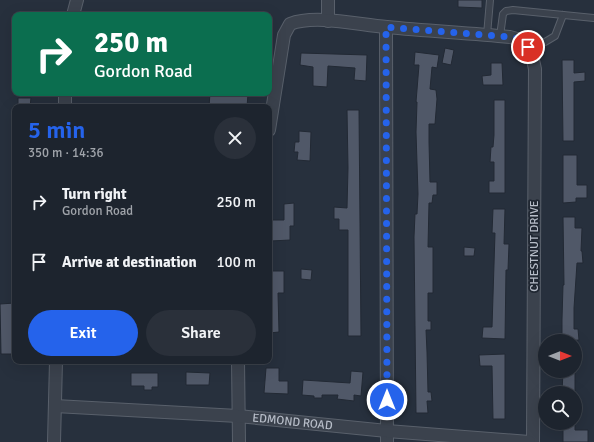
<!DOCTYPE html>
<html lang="en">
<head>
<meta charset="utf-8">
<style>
  :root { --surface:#1d242e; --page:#2a303a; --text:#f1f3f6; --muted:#a0a4aa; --line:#3b414a; --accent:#2563eb }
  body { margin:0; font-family:Signika,sans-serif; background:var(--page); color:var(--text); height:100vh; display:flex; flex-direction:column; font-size:15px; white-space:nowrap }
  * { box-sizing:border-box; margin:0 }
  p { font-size:13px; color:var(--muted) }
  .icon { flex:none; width:22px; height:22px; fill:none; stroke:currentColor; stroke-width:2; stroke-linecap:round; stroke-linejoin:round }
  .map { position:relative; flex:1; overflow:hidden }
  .panel { position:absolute; left:12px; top:104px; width:260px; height:260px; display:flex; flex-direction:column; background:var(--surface); border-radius:8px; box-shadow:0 4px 16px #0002,0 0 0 1px var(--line) }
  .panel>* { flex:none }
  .top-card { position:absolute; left:12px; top:12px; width:260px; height:84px; border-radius:8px; box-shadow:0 4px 16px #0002,0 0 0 1px var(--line); background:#0b6e4f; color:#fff; overflow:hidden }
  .needle { width:26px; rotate:90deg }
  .fabs { position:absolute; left:538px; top:334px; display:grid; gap:8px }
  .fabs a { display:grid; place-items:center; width:44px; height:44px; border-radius:50%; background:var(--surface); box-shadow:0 4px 16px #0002,0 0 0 1px var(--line); font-size:20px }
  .pin { position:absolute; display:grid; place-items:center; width:34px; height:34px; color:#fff; margin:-17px; border:2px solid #fff; border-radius:50%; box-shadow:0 1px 4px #0007 }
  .me { position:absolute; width:44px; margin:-22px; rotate:0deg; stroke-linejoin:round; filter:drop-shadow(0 0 3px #0008) }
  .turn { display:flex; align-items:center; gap:14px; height:84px; padding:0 16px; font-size:18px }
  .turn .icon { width:52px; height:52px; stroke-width:2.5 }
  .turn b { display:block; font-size:28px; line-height:34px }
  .round { display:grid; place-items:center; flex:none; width:42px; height:42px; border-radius:21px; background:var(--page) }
  .head { display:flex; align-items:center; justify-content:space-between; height:68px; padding:0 16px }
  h1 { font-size:24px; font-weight:600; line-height:30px; color:var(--accent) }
  .primary-button { display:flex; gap:8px; margin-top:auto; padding:8px 16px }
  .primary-button a { flex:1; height:46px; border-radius:24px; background:var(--accent); color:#fff; font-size:16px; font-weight:600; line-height:46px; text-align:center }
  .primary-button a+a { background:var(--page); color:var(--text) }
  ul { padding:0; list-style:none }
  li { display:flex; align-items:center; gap:12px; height:60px; padding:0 16px }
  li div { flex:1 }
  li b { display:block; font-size:15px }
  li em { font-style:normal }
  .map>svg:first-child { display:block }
  .building { fill:#505868; stroke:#222934 }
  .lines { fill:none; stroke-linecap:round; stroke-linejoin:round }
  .service-casing { stroke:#59606b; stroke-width:8 }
  .minor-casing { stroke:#59606b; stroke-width:14 }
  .service { stroke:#3b424d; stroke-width:6 }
  .minor { stroke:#3b424d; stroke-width:12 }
  .route { stroke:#2563eb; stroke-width:7; stroke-dasharray:0 12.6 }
  .labels { text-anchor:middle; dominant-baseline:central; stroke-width:3.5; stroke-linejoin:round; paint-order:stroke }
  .street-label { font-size:12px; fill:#b7bdc8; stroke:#202732 }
</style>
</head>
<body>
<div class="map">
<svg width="594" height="442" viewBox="0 0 594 442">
  <rect width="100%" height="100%" fill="#27303d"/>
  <g class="building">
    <path d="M458 0H482V8L458 7Z"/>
    <path d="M445 48 454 50 451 65 442 63Z"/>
    <path d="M415 52 439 55 437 68 432 67 430 89 436 90 437 99 435 124H429V142L430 182H437V195H433L432 203H429L428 247H433V293H428V321H431V330H426L427 352 428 392H431L432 401H427L428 413H416L414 237 415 214H417L418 194 416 132 417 102H416L419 65H414Z"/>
    <path d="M301 53 367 55 366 81 354 80 355 68 328 66 327 87 313 86V67L300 65Z"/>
    <path d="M562 60H574V73L585 72V81L574 82V141H563Z"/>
    <path d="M491 63H502L503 85H483L482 76 491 75Z"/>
    <path d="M210 93 248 94 247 107H209Z"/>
    <path d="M18 98H31L30 107H18Z"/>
    <path d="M494 100H505V193H489V181H494V162H490L491 147H493L494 135Z"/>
    <path d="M347 110H359L361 336H348V230H339V219H334V207L347 208 348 168Z"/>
    <path d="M299 131 311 132 310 161 297 160 298 152H294L295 142H299Z"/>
    <path d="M563 155H577V185H587V198H576V202L563 203Z"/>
    <path d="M294 203V226H290V240L271 241V220H284V204Z"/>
    <path d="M493 209H505L504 244H509L508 270H506L505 339 482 338 483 327H492L495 233H492Z"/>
    <path d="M563 217H575V228H582L581 251H582L583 263H577L574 308V329H578L579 340 562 341V319L563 285H564Z"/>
    <path d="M464 247 475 248 474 256H464Z"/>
    <path d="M301 269 312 270 311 280 301 279Z"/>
    <path d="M269 271H284V293H278L279 332 269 333Z"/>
    <path d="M15 303 14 354H1L0 304Z"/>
    <path d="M505 354V419H493L492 366H480L479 355Z"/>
    <path d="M266 368H279V381H288V394L264 393Z"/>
    <path d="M351 371 363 372 361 396 354 395V401L337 399 338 395H322V398H314V396L302 395 303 380 350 383Z"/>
    <path d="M563 371H575V393H562Z"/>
    <path d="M186 372 210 373 209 385H186Z"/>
    <path d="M131 373H158V387H152V390H144V386H131Z"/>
    <path d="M563 423H575V430H588V442H563Z"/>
  </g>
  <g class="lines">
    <g class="service-casing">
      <g id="service">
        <path d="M487 35 490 0"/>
        <path d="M500 36 503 14 506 11 513 10 594 18"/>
        <path d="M528 47 545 42 555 36 563 15"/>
      </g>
    </g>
    <g class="minor-casing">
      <g id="minor">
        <path d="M73 15 77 0"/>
        <path d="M328 21V0"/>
        <path d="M386 27 387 442"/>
        <path d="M65 107V93"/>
        <path d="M269 130 284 35 290 24C316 14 359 25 387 27 428 31 469 33 510 37 530 41 531 50 535 69L533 442"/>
        <path d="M238 361 239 442"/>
        <path id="s1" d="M55 406 238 416 387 431 529 442"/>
        <path d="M54 442 56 361"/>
      </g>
    </g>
    <use href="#service" class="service"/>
    <use href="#minor" class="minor"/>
  </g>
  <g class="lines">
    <path class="route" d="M387 400 386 27 510 37 521 39 528 47"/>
  </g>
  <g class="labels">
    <g class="street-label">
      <text transform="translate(534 246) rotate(-90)">CHESTNUT DRIVE</text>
      <text stroke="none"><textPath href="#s1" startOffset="238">EDMOND ROAD</textPath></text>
    </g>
  </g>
</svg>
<div class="fabs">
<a><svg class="needle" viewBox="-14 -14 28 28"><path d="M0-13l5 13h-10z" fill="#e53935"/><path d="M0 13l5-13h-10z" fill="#a0a4aa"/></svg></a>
<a><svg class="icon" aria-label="search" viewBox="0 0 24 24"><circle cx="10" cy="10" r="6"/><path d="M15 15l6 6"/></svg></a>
</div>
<div class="pin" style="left:528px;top:47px;background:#d93025"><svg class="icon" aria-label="arrive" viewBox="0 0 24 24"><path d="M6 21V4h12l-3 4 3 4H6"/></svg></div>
<svg class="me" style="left:387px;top:400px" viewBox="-20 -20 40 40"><circle r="17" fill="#2563eb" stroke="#fff" stroke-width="3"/><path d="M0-11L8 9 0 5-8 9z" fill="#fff"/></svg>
<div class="top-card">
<div class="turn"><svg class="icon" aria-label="right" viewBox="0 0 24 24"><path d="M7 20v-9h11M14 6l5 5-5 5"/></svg><div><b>250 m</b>Gordon Road</div></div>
</div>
<section class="panel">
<div class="head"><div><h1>5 min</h1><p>350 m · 14:36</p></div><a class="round"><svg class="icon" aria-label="close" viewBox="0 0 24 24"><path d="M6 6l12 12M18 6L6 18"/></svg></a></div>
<ul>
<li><svg class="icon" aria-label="right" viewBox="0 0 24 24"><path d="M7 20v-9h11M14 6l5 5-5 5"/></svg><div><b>Turn right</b><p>Gordon Road</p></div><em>250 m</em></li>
<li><svg class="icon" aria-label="arrive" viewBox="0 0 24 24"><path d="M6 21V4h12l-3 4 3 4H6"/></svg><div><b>Arrive at destination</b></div><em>100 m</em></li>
</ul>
<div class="primary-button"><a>Exit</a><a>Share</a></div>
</section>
</div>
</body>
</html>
